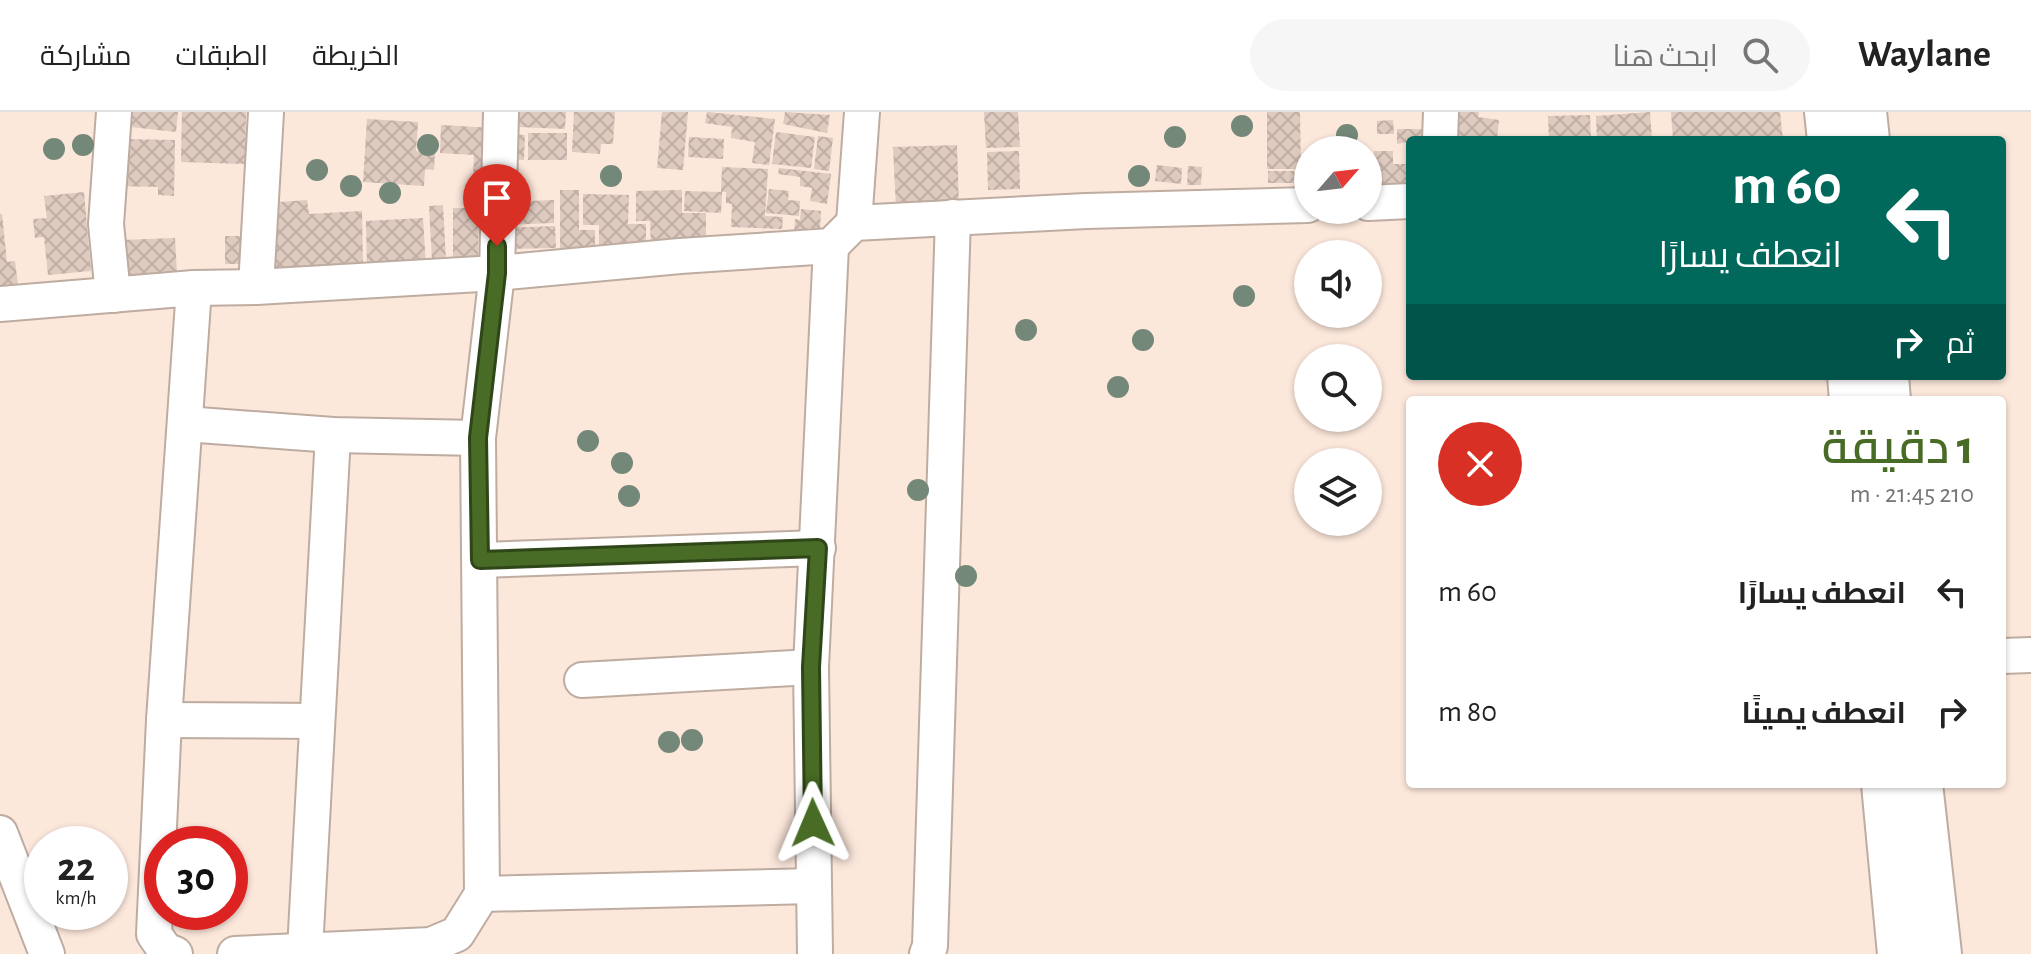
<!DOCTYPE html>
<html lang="ar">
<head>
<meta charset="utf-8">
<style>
  :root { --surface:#fff; --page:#f6f6f6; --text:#222; --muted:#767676; --line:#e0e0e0; --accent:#486c25 }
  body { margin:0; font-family:"Alegreya Sans",Cairo,sans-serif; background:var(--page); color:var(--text); direction:rtl; height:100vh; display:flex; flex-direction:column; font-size:30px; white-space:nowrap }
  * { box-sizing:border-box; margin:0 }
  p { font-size:26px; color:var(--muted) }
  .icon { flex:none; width:44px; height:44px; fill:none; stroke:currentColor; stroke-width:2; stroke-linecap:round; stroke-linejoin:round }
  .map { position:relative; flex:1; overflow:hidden; direction:ltr }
  .side { position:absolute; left:1406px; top:284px; width:600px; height:392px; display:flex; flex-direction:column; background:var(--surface); border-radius:8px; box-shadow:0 2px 6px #0004; direction:rtl }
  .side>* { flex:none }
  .hud { position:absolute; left:1406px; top:24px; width:600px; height:244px; border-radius:8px; box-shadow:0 2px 6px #0004; direction:rtl; background:#00695c; color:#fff; overflow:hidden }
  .needle { width:52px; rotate:62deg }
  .tools { position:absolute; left:1294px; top:24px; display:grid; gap:16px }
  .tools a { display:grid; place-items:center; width:88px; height:88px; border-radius:50%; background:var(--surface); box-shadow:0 2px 6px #0004; font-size:40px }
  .speed { position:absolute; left:24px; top:714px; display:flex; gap:16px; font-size:40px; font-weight:700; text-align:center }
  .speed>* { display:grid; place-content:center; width:104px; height:104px; border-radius:50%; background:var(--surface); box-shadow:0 2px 6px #0004; line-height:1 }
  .speed small { font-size:20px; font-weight:400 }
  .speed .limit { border:12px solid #d22; background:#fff; color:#111 }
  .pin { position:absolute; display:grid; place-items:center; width:68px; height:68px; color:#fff; margin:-82px -34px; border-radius:50% 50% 50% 0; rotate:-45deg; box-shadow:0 0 8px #0007 }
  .pin .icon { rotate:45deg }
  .me { position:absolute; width:88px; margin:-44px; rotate:359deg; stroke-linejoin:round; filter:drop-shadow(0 0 6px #0008) }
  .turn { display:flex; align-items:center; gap:28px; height:168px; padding:0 32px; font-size:36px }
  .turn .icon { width:104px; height:104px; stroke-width:2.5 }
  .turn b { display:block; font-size:56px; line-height:68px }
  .then { display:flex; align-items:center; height:76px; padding:0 32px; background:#0003; gap:16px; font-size:30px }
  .round { display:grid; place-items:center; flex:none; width:84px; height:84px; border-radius:42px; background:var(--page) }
  .overview { display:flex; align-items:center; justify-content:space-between; height:136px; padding:0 32px }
  h1 { font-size:48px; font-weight:600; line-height:60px; color:var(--accent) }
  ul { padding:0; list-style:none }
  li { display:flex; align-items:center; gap:24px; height:120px; padding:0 32px }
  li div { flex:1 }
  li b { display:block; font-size:30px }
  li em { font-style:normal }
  header { display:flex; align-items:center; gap:48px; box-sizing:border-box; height:112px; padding:0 40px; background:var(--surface); border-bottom:2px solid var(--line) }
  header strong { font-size:38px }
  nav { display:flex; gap:44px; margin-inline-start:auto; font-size:28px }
  .search { width:560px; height:72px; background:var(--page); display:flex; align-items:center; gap:20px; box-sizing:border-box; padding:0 28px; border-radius:44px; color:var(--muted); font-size:30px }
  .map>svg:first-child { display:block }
  .building { fill:url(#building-cross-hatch) }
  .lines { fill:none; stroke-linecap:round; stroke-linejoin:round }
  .minor-casing { stroke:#bfaca1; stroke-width:38 }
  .primary-casing { stroke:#bfaca1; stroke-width:48 }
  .minor { stroke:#fff; stroke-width:34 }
  .primary { stroke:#fff; stroke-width:44 }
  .tree { fill:#748879 }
  .route-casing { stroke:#2f4618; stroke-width:20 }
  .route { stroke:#486c25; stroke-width:14 }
</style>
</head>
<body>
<header>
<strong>Waylane</strong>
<div class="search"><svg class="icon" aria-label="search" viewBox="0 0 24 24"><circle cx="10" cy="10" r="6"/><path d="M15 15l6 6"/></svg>ابحث هنا</div>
<nav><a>الخريطة</a><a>الطبقات</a><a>مشاركة</a></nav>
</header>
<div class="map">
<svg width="2031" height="842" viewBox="0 0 2031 842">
  <defs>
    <pattern id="building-cross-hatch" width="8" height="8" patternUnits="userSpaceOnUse" patternTransform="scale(2)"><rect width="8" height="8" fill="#decabf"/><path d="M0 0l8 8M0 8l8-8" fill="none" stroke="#c0aea5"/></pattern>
  </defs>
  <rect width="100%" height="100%" fill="#fce7db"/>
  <g class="building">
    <path d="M124 0H178L176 20 122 14Z"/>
    <path d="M182 0H246L245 52 181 50Z"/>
    <path d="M519 0H566L565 17 519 15Z"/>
    <path d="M574 0H615L613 32H601L600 42 572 40Z"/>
    <path d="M662 0H688L683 58 657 56Z"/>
    <path d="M707 0 775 7 769 53 752 51 755 30 731 26 732 15 705 11Z"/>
    <path d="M785 0 830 3 827 21 783 12Z"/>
    <path d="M984 0H1018L1020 35 986 36Z"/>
    <path d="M1267 0H1300L1301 57H1267Z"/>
    <path d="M1456 0H1479L1478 5 1499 8 1497 28H1453Z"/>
    <path d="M1650 0 1652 28H1597L1596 4Z"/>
    <path d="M1671 0H1780L1783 28H1673Z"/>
    <path d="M1590 3 1591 28H1549L1548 4Z"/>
    <path d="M367 7 418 10 416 39 435 40 434 58 425 57 424 74 363 70Z"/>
    <path d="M1393 8 1394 22H1377V9Z"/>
    <path d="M441 13 494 16 492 67 473 66 474 43 440 41Z"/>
    <path d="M1397 17H1422V28L1397 32Z"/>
    <path d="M776 20 815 25 811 56 772 52Z"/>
    <rect x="528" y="21" width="39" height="27"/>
    <path d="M506 22 525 23 524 48 505 47Z"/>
    <path d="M818 24 833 26 829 59 814 57Z"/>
    <path d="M689 25 724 27 723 47 688 45Z"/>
    <path d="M123 27 175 28 174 84 158 83V75L116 74Z"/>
    <path d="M957 33 959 94 896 96 893 35Z"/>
    <path d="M1407 38H1410V81L1368 82V55H1374V39H1393V52H1407Z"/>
    <path d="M1019 39 1020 77 988 78 987 40Z"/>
    <path d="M1157 53 1182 56 1181 72 1155 69Z"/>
    <path d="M1188 54 1202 55 1201 73H1187Z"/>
    <path d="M722 55 768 57 765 104 783 105 782 117 731 115 732 92 726 91V80H721Z"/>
    <path d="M779 56 831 62 827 92 810 89 812 76 800 74V65L778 62Z"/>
    <rect x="1268" y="59" width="33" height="12"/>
    <path d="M769 77 789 79 788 88 800 89 799 104 766 101Z"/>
    <path d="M560 78H579V118H595V141H560Z"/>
    <path d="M682 78V101H706V132L651 136 650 109H636V79Z"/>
    <path d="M685 79 722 80 721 101 684 99Z"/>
    <path d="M84 80 91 159 48 163 44 125 35 126 33 107 47 106 44 84Z"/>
    <path d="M583 82 629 83 628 112H646V136L599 135V113H583Z"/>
    <path d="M307 88 309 102 362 99 363 155 276 162 263 151 265 91Z"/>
    <path d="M554 88V111L504 113 503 90Z"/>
    <path d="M443 93 446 148H432L429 94Z"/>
    <path d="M453 96H479L478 148 453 147Z"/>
    <path d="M801 97 821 99 820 117 808 116V124L794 123 795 107 800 108Z"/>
    <path d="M0 102H2L7 150 15 149 18 173 0 175Z"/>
    <path d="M423 106 426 154 367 157 366 109Z"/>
    <path d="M555 114 556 136 505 137 504 116Z"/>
    <path d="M225 124H242L243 152H225Z"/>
    <path d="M175 126 177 162 122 164 120 128Z"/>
  </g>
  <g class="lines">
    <g class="minor-casing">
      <g id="minor">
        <path d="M1440 28 1441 0"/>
        <path d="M1368 91 1410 89"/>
        <path d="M854 111 862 0"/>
        <path d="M256 175 266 0"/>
        <path d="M113 183 106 112 114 0"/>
        <path d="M0 192 194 176 256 175 497 161 680 144 831 134 854 111 1086 99 1308 93"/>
        <path d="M185 312 333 323 478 326"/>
        <path d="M480 448 818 436"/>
        <path d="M2002 544 2031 543"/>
        <path d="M582 568 811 555"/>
        <path d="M164 608 317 609"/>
        <path d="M0 721 47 842"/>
        <path d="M482 782 814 774"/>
        <path d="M305 838 333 323"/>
        <path d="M175 842 165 838 154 822 164 608 194 176"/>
        <path d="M235 842 431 833 457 822 482 782 478 326 497 161 501 0"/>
        <path d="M815 842 811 555 831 134"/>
        <path d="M927 842 930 834 953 105"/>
      </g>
    </g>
    <g class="primary-casing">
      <g id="primary">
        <path d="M1827 0 1830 28"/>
        <path d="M1864 0 1867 28"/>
        <path d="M1850 264 1852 288"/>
        <path d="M1886 264 1888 288"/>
        <path d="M1884 672 1900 842"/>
        <path d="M1920 672 1939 842"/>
      </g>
    </g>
    <use href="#minor" class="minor"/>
    <use href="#primary" class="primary"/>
  </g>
  <g class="tree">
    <circle cx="1242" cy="14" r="11"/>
    <circle cx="1347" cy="23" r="11"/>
    <circle cx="1175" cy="25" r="11"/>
    <circle cx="83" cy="33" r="11"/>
    <circle cx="428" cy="33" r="11"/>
    <circle cx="54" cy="37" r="11"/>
    <circle cx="317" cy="58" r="11"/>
    <circle cx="611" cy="64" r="11"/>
    <circle cx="1139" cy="64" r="11"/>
    <circle cx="351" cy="74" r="11"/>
    <circle cx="390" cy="81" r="11"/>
    <circle cx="1244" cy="184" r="11"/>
    <circle cx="1026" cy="218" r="11"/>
    <circle cx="1143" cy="228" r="11"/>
    <circle cx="1118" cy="275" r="11"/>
    <circle cx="588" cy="329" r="11"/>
    <circle cx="622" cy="351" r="11"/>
    <circle cx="918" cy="378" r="11"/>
    <circle cx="629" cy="384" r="11"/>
    <circle cx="966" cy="464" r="11"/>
    <circle cx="692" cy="628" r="11"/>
    <circle cx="669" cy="630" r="11"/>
  </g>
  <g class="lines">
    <g class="route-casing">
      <path id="route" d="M497 134V161L478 326 480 448 818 436 811 555 813 711"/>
    </g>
    <use href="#route" class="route"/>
  </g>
</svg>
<div class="tools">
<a><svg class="needle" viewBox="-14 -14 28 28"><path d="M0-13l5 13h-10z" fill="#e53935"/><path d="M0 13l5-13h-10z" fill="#767676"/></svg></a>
<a><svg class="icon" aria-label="sound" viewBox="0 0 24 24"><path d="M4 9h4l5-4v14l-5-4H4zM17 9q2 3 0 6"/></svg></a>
<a><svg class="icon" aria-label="search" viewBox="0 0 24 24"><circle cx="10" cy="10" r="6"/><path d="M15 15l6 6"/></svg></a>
<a><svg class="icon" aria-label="layers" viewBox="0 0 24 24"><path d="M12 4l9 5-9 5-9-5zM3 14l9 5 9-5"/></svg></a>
</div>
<div class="speed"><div>22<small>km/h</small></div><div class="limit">30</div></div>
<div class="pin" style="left:497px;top:134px;background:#d93025"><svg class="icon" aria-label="arrive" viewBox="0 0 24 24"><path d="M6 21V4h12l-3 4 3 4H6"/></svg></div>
<svg class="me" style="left:813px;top:711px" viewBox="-20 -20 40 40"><path d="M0-17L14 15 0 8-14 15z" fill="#486c25" stroke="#fff" stroke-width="4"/></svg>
<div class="hud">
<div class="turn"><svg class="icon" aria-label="left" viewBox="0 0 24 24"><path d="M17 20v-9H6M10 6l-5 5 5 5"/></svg><div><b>60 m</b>انعطف يسارًا</div></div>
<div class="then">ثم<svg class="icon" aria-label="right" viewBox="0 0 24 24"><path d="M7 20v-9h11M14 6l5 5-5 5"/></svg></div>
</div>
<section class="side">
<div class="overview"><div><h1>1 دقيقة</h1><p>210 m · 21:45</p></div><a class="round" style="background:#d93025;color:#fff"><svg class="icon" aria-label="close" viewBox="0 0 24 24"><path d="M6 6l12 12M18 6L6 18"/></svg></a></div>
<ul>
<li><svg class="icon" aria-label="left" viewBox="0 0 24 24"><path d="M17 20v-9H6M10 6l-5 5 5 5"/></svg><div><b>انعطف يسارًا</b></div><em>60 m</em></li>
<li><svg class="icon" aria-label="right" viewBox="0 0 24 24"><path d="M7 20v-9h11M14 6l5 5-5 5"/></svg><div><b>انعطف يمينًا</b></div><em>80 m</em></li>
</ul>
</section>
</div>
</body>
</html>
